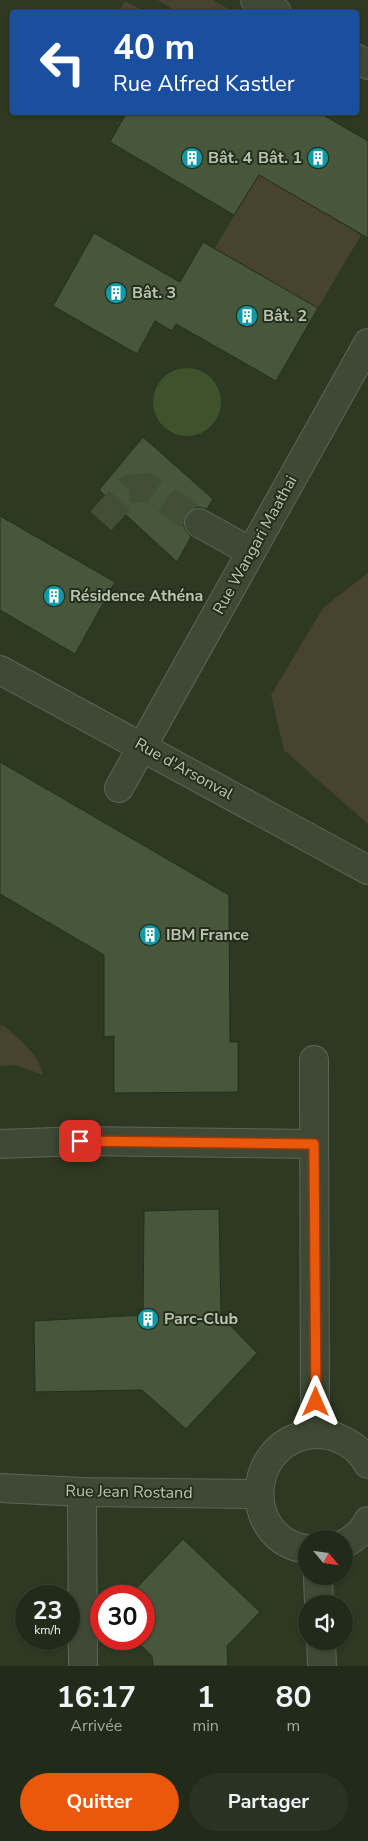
<!DOCTYPE html>
<html lang="fr">
<head>
<meta charset="utf-8">
<style>
  :root { --surface:#222b1a; --page:#2a3323; --text:#f1f3f6; --muted:#a2a7a2; --line:#3f4739; --accent:#ea580c }
  body { margin:0; font-family:"Nunito Sans",sans-serif; background:var(--page); color:var(--text); height:100vh; display:flex; flex-direction:column; font-size:19px; white-space:nowrap }
  * { box-sizing:border-box; margin:0 }
  p { font-size:16px; color:var(--muted) }
  .icon { flex:none; width:28px; height:28px; fill:none; stroke:currentColor; stroke-width:2; stroke-linecap:round; stroke-linejoin:round }
  .map { position:relative; height:1666px; overflow:hidden }
  .panel { display:flex; flex-direction:column; background:var(--surface); flex:1 }
  .panel>* { flex:none }
  .banner { position:absolute; left:10px; top:10px; width:349px; height:105px; border-radius:5px; box-shadow:0 1px 4px #0004,0 0 0 1px var(--line); background:#1a4fa0; color:#fff; overflow:hidden }
  .needle { width:32px; rotate:119deg }
  .tools { position:absolute; left:298px; top:1530px; display:grid; gap:10px }
  .tools a { display:grid; place-items:center; width:55px; height:55px; border-radius:50%; background:var(--surface); box-shadow:0 1px 4px #0004,0 0 0 1px var(--line); font-size:25px }
  .speed { position:absolute; left:15px; top:1585px; display:flex; gap:10px; font-size:25px; font-weight:700; text-align:center }
  .speed>* { display:grid; place-content:center; width:65px; height:65px; border-radius:50%; background:var(--surface); box-shadow:0 1px 4px #0004,0 0 0 1px var(--line); line-height:1 }
  .speed small { font-size:12px; font-weight:400 }
  .speed .limit { border:8px solid #d22; background:#fff; color:#111 }
  .pin { position:absolute; display:grid; place-items:center; width:42px; height:42px; color:#fff; margin:-21px; border-radius:10px; box-shadow:0 2px 8px #0006 }
  .me { position:absolute; width:55px; margin:-28px; rotate:0deg; stroke-linejoin:round; filter:drop-shadow(0 0 4px #0008) }
  .turn { display:flex; align-items:center; gap:18px; height:105px; padding:0 20px; font-size:22px }
  .turn .icon { width:65px; height:65px; stroke-width:2.5 }
  .turn b { display:block; font-size:35px; line-height:42px }
  .eta { display:flex; justify-content:space-evenly; align-items:center; height:85px; text-align:center }
  .eta b { font-size:30px; font-weight:700; line-height:35px }
  .action { display:flex; gap:10px; margin-top:auto; padding:10px 20px }
  .action a { flex:1; height:58px; border-radius:30px; background:var(--accent); color:#fff; font-size:20px; font-weight:700; line-height:58px; text-align:center }
  .action a+a { background:var(--page); color:var(--text) }
  .map>svg:first-child { display:block }
  .green { fill:#48432f }
  .water { fill:#3e532c }
  .building { fill:#48573b; stroke:#26301d }
  .lines { fill:none; stroke-linecap:round; stroke-linejoin:round }
  .minor-tunnel { stroke:#424e37; stroke-width:28; stroke-dasharray:28 14; stroke-linecap:butt }
  .minor-casing { stroke:#5c6753; stroke-width:30 }
  .minor { stroke:#3f4935; stroke-width:28 }
  .route-casing { stroke:#983908; stroke-width:12 }
  .route { stroke:#ea580c; stroke-width:9 }
  .labels { text-anchor:middle; dominant-baseline:central; stroke-width:4; stroke-linejoin:round; paint-order:stroke }
  .poi-label { font-size:16px; font-weight:bold; fill:#b9c5b0; stroke:#242e1b; text-anchor:start }
  .street-label { font-size:16px; fill:#b9c5b0; stroke:#242e1b }
</style>
</head>
<body>
<div class="map">
<svg width="368" height="1666" viewBox="0 0 368 1666">
  <rect width="100%" height="100%" fill="#2d3922"/>
  <g class="green">
    <path d="M157 0H212L234 12H178Z"/>
    <path d="M125 1 146 12H118Z"/>
    <path d="M259 175 361 235 318 308 215 248Z"/>
    <path d="M368 573V824L284 750 271 695 323 608Z"/>
    <path d="M0 1025 4 1026C21 1041 38 1053 43 1075L15 1065 0 1066Z"/>
  </g>
  <circle class="water" cx="187" cy="402" r="34"/>
  <g class="building">
    <path d="M127 112H318L368 141V238L259 175 234 215 110 142Z"/>
    <path d="M94 233 180 282 203 242 318 308 276 381 176 324 172 331 155 321 137 354 53 306Z"/>
    <path d="M143 437 213 499 207 509 198 507 191 510 186 515 183 524 186 531 191 537 177 562 99 490Z"/>
    <path d="M0 516 115 582 75 654 0 610Z"/>
    <path d="M0 762 229 895 230 1042H238V1092L114 1093V1036L104 1037V955L0 894Z"/>
    <path d="M219 1209 221 1316 257 1353 186 1429 142 1390 35 1392 34 1321 143 1315 144 1211Z"/>
    <path d="M183 1539 260 1612 227 1646 228 1666H153L152 1656 134 1639H144V1596H129Z"/>
  </g>
  <g class="lines">
    <path class="minor-tunnel" d="M101 521 129 489 147 487 199 523"/>
    <g class="minor-casing">
      <g id="minor">
        <path d="M255 0 277 12"/>
        <path d="M356 58 368 65"/>
        <path d="M199 523 251 552"/>
        <path d="M0 670 368 870"/>
        <path d="M119 788 368 343"/>
        <path d="M314 1060 315 1433"/>
        <path d="M0 1144 81 1141 314 1144"/>
        <path d="M0 1488 82 1492 259 1494"/>
        <path d="M82 1492 83 1666"/>
        <path d="M344 1544C354 1539 363 1531 368 1521"/>
        <path d="M306 1549C243 1539 245 1448 306 1435 318 1433 330 1434 340 1439 352 1444 362 1452 368 1464"/>
        <path d="M318 1576 319 1604"/>
        <path d="M321 1641 322 1666"/>
      </g>
    </g>
    <use href="#minor" class="minor"/>
  </g>
  <g class="lines">
    <g class="route-casing">
      <path id="route" d="M80 1141 314 1144 316 1402"/>
    </g>
    <use href="#route" class="route"/>
  </g>
  <defs>
    <g id="building-disc" transform="scale(1.125)"><circle r="9.5" fill="#0f9aa8" stroke="#242e1b"/><path d="M-4-6H4V6H1V3H-1V6H-4ZM-2.5-4.3h1.7v1.8h-1.7ZM.8-4.3h1.7v1.8H.8ZM-2.5-1h1.7V.8h-1.7ZM.8-1h1.7V.8H.8Z" fill="#fff"/></g>
  </defs>
  <g fill-rule="evenodd">
    <use href="#building-disc" x="192" y="158"/>
    <use href="#building-disc" x="318" y="158"/>
    <use href="#building-disc" x="116" y="293"/>
    <use href="#building-disc" x="247" y="316"/>
    <use href="#building-disc" x="54" y="596"/>
    <use href="#building-disc" x="150" y="935"/>
    <use href="#building-disc" x="148" y="1319"/>
  </g>
  <g class="labels">
    <g class="poi-label">
      <text x="208" y="158">Bât. 4</text>
      <text x="302" y="158" text-anchor="end">Bât. 1</text>
      <text x="132" y="293">Bât. 3</text>
      <text x="263" y="316">Bât. 2</text>
      <text x="70" y="596">Résidence Athéna</text>
      <text x="166" y="935">IBM France</text>
      <text x="164" y="1319">Parc-Club</text>
    </g>
    <g class="street-label">
      <text transform="translate(255 545) rotate(-61)">Rue Wangari Maathai</text>
      <text transform="translate(184 769) rotate(29)">Rue d'Arsonval</text>
      <text transform="translate(129 1492) rotate(1)">Rue Jean Rostand</text>
    </g>
  </g>
</svg>
<div class="tools">
<a><svg class="needle" viewBox="-14 -14 28 28"><path d="M0-13l5 13h-10z" fill="#e53935"/><path d="M0 13l5-13h-10z" fill="#a2a7a2"/></svg></a>
<a><svg class="icon" aria-label="sound" viewBox="0 0 24 24"><path d="M4 9h4l5-4v14l-5-4H4zM17 9q2 3 0 6"/></svg></a>
</div>
<div class="speed"><div>23<small>km/h</small></div><div class="limit">30</div></div>
<div class="pin" style="left:80px;top:1141px;background:#d93025"><svg class="icon" aria-label="arrive" viewBox="0 0 24 24"><path d="M6 21V4h12l-3 4 3 4H6"/></svg></div>
<svg class="me" style="left:316px;top:1402px" viewBox="-20 -20 40 40"><path d="M0-17L14 15 0 8-14 15z" fill="#ea580c" stroke="#fff" stroke-width="4"/></svg>
<div class="banner">
<div class="turn"><svg class="icon" aria-label="left" viewBox="0 0 24 24"><path d="M17 20v-9H6M10 6l-5 5 5 5"/></svg><div><b>40 m</b>Rue Alfred Kastler</div></div>
</div>
</div>
<section class="panel">
<div class="eta">
<div><b>16:17</b><p>Arrivée</p></div>
<div><b>1</b><p>min</p></div>
<div><b>80</b><p>m</p></div>
</div>
<div class="action"><a>Quitter</a><a>Partager</a></div>
</section>
</body>
</html>
